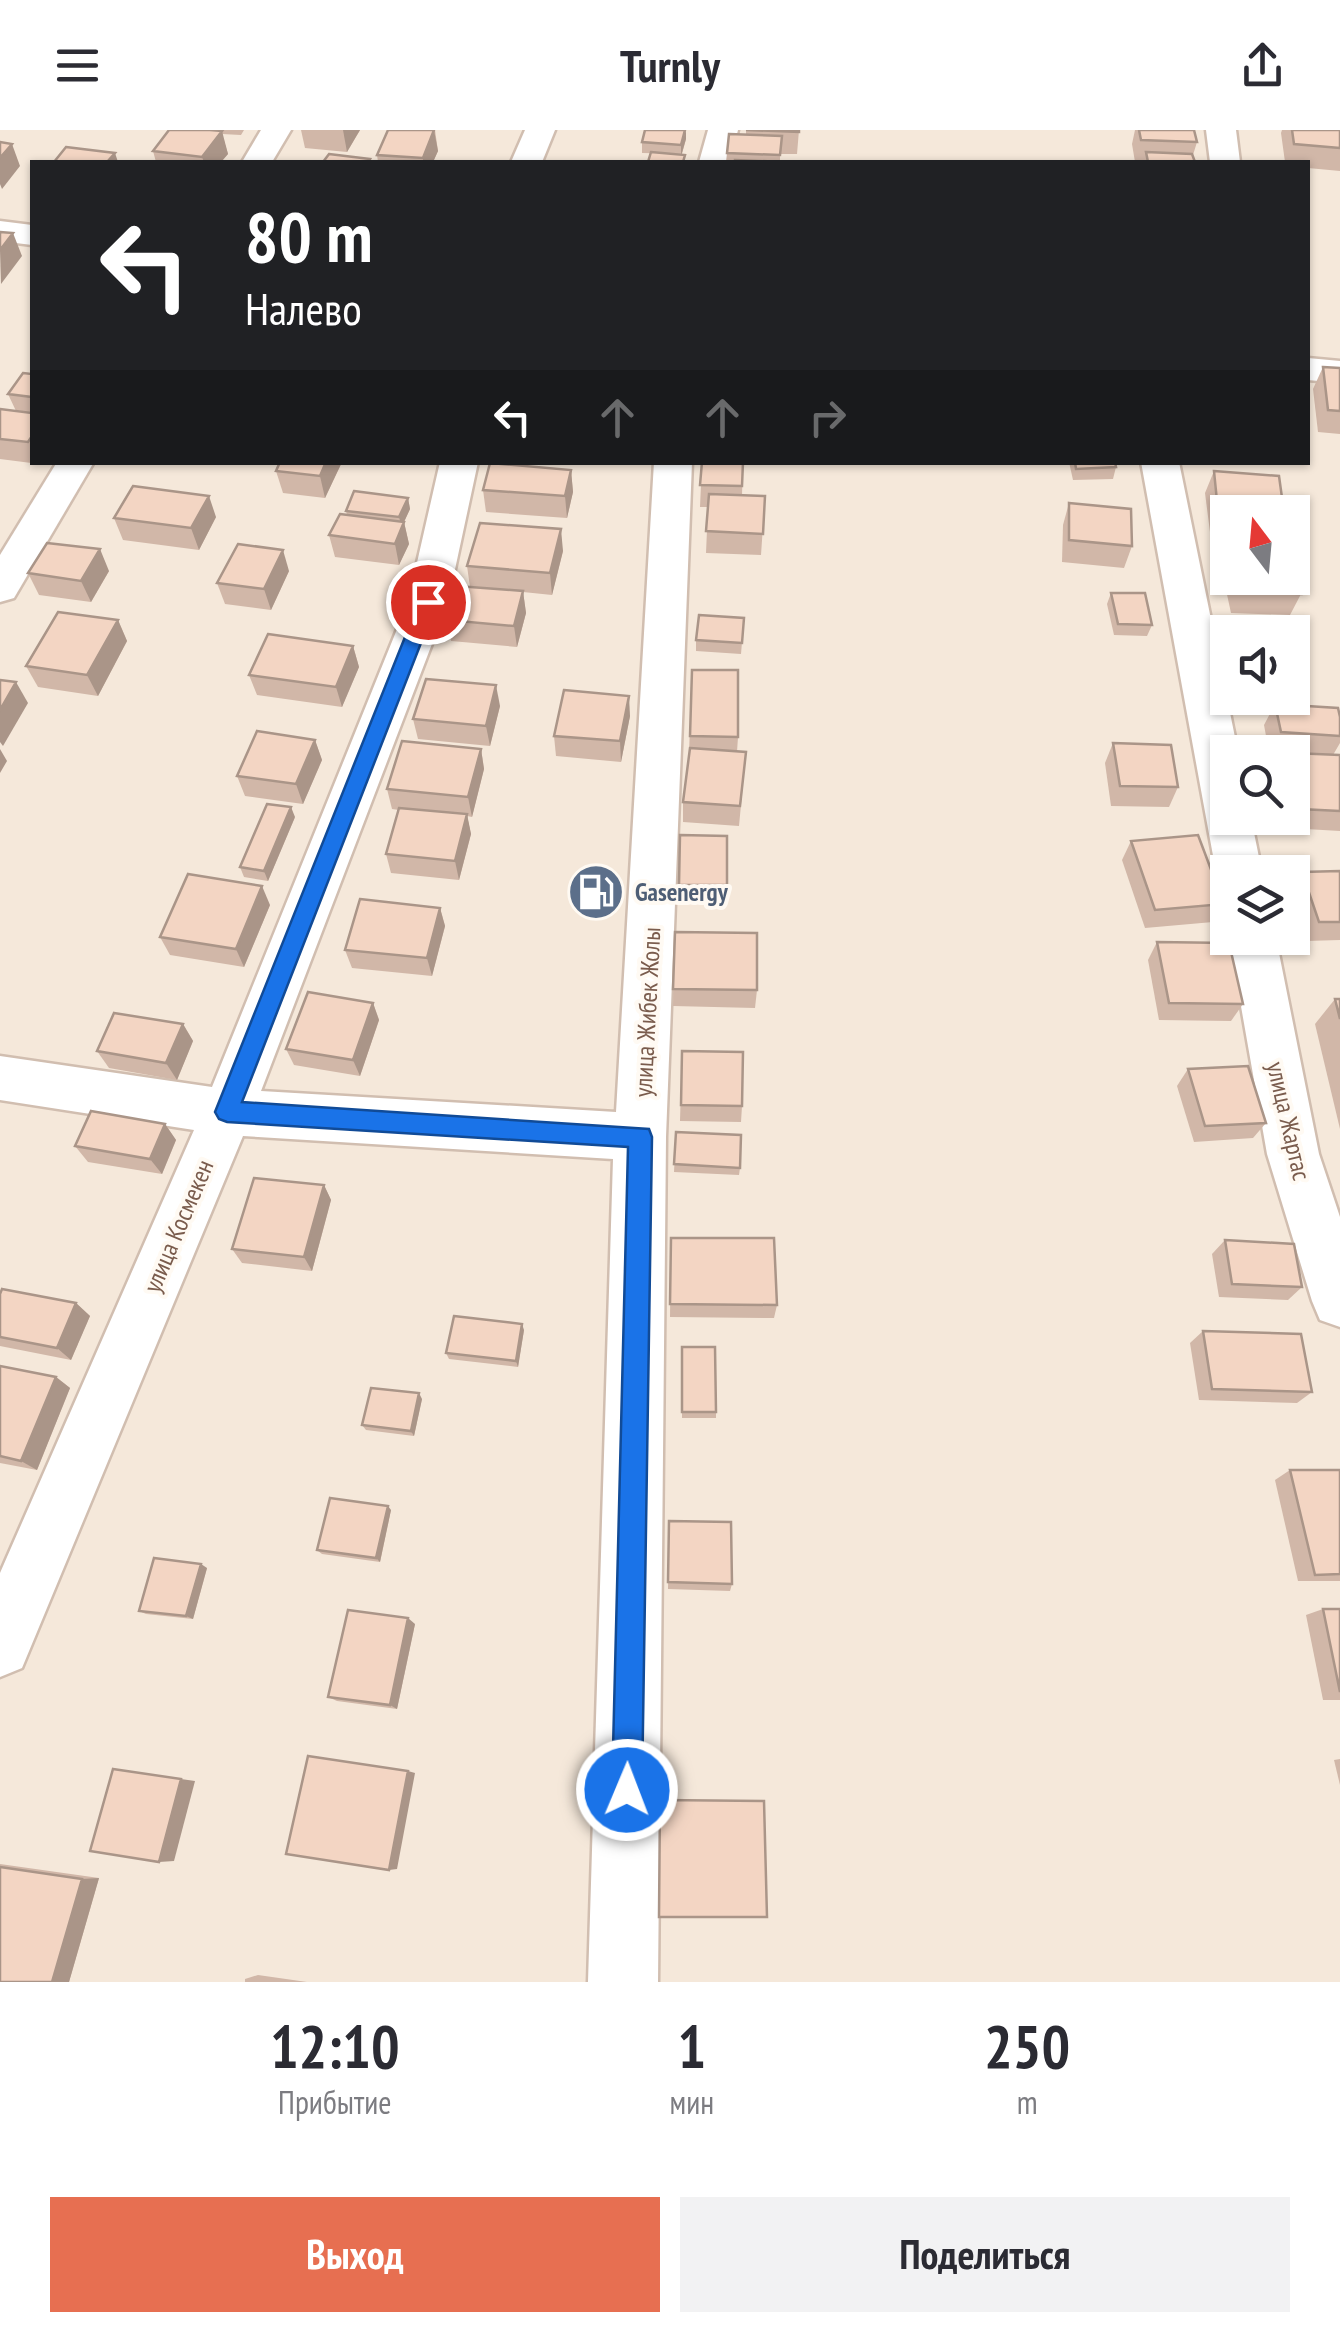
<!DOCTYPE html>
<html lang="ru">
<head>
<meta charset="utf-8">
<style>
  :root { --surface:#fff; --page:#f2f2f3; --text:#2b2b33; --muted:#7c7c81; --accent:#e76f51 }
  body { margin:0; font-family:"PT Sans Narrow",sans-serif; background:var(--page); color:var(--text); height:100vh; display:flex; flex-direction:column; font-size:38px; white-space:nowrap }
  * { box-sizing:border-box; margin:0 }
  p { font-size:32px; color:var(--muted) }
  .icon { flex:none; width:55px; height:55px; fill:none; stroke:currentColor; stroke-width:2; stroke-linecap:round; stroke-linejoin:round }
  .map { position:relative; height:1852px; overflow:hidden }
  .side { display:flex; flex-direction:column; background:var(--surface); flex:1 }
  .side>* { flex:none }
  .top-card { position:absolute; left:30px; top:30px; width:1280px; height:305px; border-radius:0px; box-shadow:0 2px 8px #0004; background:#202124; color:#fff; overflow:hidden }
  .needle { width:65px; rotate:344deg }
  .tools { position:absolute; left:1210px; top:365px; display:grid; gap:20px }
  .tools a { display:grid; place-items:center; width:100px; height:100px; border-radius:0px; background:var(--surface); box-shadow:0 2px 8px #0004; font-size:50px }
  .pin { position:absolute; display:grid; place-items:center; width:85px; height:85px; color:#fff; margin:-42px; border:5px solid #fff; border-radius:50%; box-shadow:0 2px 10px #0007 }
  .me { position:absolute; width:110px; margin:-55px; rotate:1deg; stroke-linejoin:round; filter:drop-shadow(0 0 8px #0008) }
  .turn { display:flex; align-items:center; gap:35px; height:210px; padding:0 50px; font-size:45px }
  .turn .icon { width:130px; height:130px; stroke-width:2.5 }
  .turn b { display:block; font-size:70px; line-height:85px }
  .lanes { display:flex; align-items:center; height:95px; padding:0 50px; background:#0003; justify-content:center; gap:50px; direction:ltr }
  .lanes .off { opacity:.35 }
  .eta { display:flex; justify-content:space-evenly; align-items:center; height:170px; text-align:center }
  .eta b { font-size:60px; font-weight:700; line-height:70px }
  .action { display:flex; gap:20px; margin-top:auto; padding:20px 50px }
  .action a { flex:1; height:115px; border-radius:0px; background:var(--accent); color:#fff; font-size:40px; font-weight:700; line-height:115px; text-align:center }
  .action a+a { background:var(--page); color:var(--text) }
  header { display:flex; justify-content:space-between; align-items:center; height:130px; padding:0 50px; background:var(--surface); font-size:45px; font-weight:700 }
  .map>svg:first-child { display:block }
  .residential { fill:#f5e8da; fill-rule:evenodd }
  .lines { fill:none; stroke-linecap:round; stroke-linejoin:round }
  .street-casing { stroke:#d1beb0; stroke-width:5 }
  .street { fill:#fff; fill-rule:evenodd }
  .wall { fill:#d1b7a8 }
  .shaded-wall { fill:#aa9588 }
  .building { fill:#f3d5c3; stroke:#aa9588; stroke-width:2.5 }
  .route { fill:#1a73e8; stroke:#114b97; stroke-width:2.5 }
  .labels { text-anchor:middle; dominant-baseline:central; stroke-width:8; stroke-linejoin:round; paint-order:stroke }
  .service-label { font-size:25px; font-weight:bold; fill:#4e5e75; stroke:#fffaf3; text-anchor:start }
  .street-label { font-size:25px; fill:#7a5c4d; stroke:#fffaf3 }
</style>
</head>
<body>
<header><svg class="icon" aria-label="menu" viewBox="0 0 24 24"><path d="M4 6h16M4 12h16M4 18h16"/></svg>Turnly<svg class="icon" aria-label="share" viewBox="0 0 24 24"><path d="M12 15V3M7 8l5-5 5 5M5 13v7h14v-7"/></svg></header>
<div class="map">
<svg width="1340" height="1852" viewBox="0 0 1340 1852">
  <rect width="100%" height="100%" fill="#fdf6ec"/>
  <path class="residential" d="M0 0H1340V1852H0ZM32 32H1308V332H32ZM1228 382H1292V448H1228ZM1228 502H1292V568H1228ZM1228 622H1292V688H1228ZM1228 742H1292V808H1228Z"/>
  <g class="lines">
    <g class="street-casing">
      <g id="street">
        <path d="M261 0H291L272 32H242Z"/>
        <path d="M525 0H555L542 32H511Z"/>
        <path d="M708 0H738L730 32H699Z"/>
        <path d="M1206 0H1236L1240 32H1210Z"/>
        <path d="M0 91 32 95V115L0 111Z"/>
        <path d="M1308 228 1340 231V253L1308 250Z"/>
        <path d="M57 332H94L14 468 0 472V425Z"/>
        <path d="M440 332H478L448 472 261 961 616 982 654 332H692L666 1007 658 1852H588L613 1029 243 1006 22 1538 0 1547V1443L194 1000 0 970V926L212 957 408 472Z"/>
        <path d="M1141 332H1179L1238 622H1228V688H1251L1262 742H1228V757L1216 742Z"/>
        <path d="M1229 808H1276L1319 1024 1340 1087V1197L1320 1190 1312 1171 1267 1024Z"/>
      </g>
    </g>
    <use href="#street" class="street"/>
  </g>
  <g class="wall">
    <path d="M169 0H244L241 5 222 4 228 24 221 32H156L153 21Z"/>
    <path d="M301 0H360L347 22 305 18Z"/>
    <path d="M388 0H435L438 21 433 32H378L377 25Z"/>
    <path d="M746 0H799L797 24H780V31L784 32H726L727 23 746 5Z"/>
    <path d="M1135 0H1194L1197 12 1193 25 1195 32H1135L1132 14Z"/>
    <path d="M1282 0H1340V41L1308 38V32H1285L1281 3Z"/>
    <path d="M686 9 682 24 642 23V12Z"/>
    <path d="M1323 237 1340 238V304L1318 302 1313 259Z"/>
    <path d="M32 244V332H40L39 334 0 329V279L16 281 8 264Z"/>
    <path d="M280 332H342L325 368 283 363 276 341Z"/>
    <path d="M702 332H743L742 365 765 366 761 425 706 423 708 377H700Z"/>
    <path d="M1069 332H1115L1116 337 1113 349 1073 350Z"/>
    <path d="M571 340 573 362 567 388 486 382 483 360Z"/>
    <path d="M1214 341 1284 382H1228V404L1210 402 1205 363Z"/>
    <path d="M408 368 410 379 404 392 409 414 399 435 335 427 329 405 347 385 346 381Z"/>
    <path d="M1069 373 1132 416 1124 438 1062 432 1063 395Z"/>
    <path d="M216 387 199 420 123 410 114 388Z"/>
    <path d="M563 421 552 465 523 462 526 483 517 517 451 511 447 490 470 457 467 436Z"/>
    <path d="M1228 435V448H1292L1301 464 1290 485 1231 483 1223 446Z"/>
    <path d="M109 441 91 472 39 465 28 443Z"/>
    <path d="M289 441 271 480 225 474 217 453Z"/>
    <path d="M1111 463 1152 495 1147 506 1114 505 1107 474Z"/>
    <path d="M744 488 741 524 696 521V510Z"/>
    <path d="M118 490 127 511 98 566 38 557 26 536Z"/>
    <path d="M353 516 359 537 342 577 257 565 249 545Z"/>
    <path d="M692 540 738 607 737 622H746L739 696 683 692V672L689 623Z"/>
    <path d="M1275 574 1340 587V613L1333 625H1340V701L1288 698 1286 688H1292V622H1269L1264 595Z"/>
    <path d="M500 576 490 616 418 609 413 589Z"/>
    <path d="M630 586 621 632 556 626 554 606Z"/>
    <path d="M315 610 322 630 303 674 245 666 237 646Z"/>
    <path d="M1113 613 1178 657 1169 677 1111 676 1105 633Z"/>
    <path d="M481 619 484 639 472 687 467 686 471 704 459 750 391 743 386 724 399 680 392 679 387 659Z"/>
    <path d="M295 687 268 751 244 747 240 737Z"/>
    <path d="M680 705 727 755 726 774H679Z"/>
    <path d="M1131 711 1224 774 1213 792 1145 798 1122 730Z"/>
    <path d="M1340 741V810L1306 811 1292 769V757L1302 742Z"/>
    <path d="M270 775 244 837 170 825 160 807Z"/>
    <path d="M440 778 445 796 432 846 352 838 345 820Z"/>
    <path d="M675 802 757 860 755 878 673 876Z"/>
    <path d="M1157 812 1243 874 1231 891 1159 890 1148 830Z"/>
    <path d="M1335 869H1340V999L1315 894Z"/>
    <path d="M373 873 379 890 360 946 294 935 286 919Z"/>
    <path d="M183 894 193 911 177 950 109 938 97 921Z"/>
    <path d="M682 921 742 976 741 992 680 991Z"/>
    <path d="M1188 939 1266 993 1253 1008 1194 1012 1177 956Z"/>
    <path d="M165 994 176 1010 162 1044 88 1032 75 1016Z"/>
    <path d="M676 1002 740 1038 739 1045 674 1042Z"/>
    <path d="M324 1055 331 1070 312 1141 242 1133 232 1119Z"/>
    <path d="M671 1108 777 1175 774 1188 670 1187Z"/>
    <path d="M1225 1110 1302 1157 1288 1170 1219 1167 1212 1124Z"/>
    <path d="M0 1164 76 1173 90 1186 71 1230 0 1216Z"/>
    <path d="M524 1200 518 1237 449 1229 446 1223Z"/>
    <path d="M1203 1201 1312 1262 1297 1273 1199 1270 1190 1213Z"/>
    <path d="M682 1217 716 1282V1288H682Z"/>
    <path d="M0 1236 56 1247 70 1258 37 1340 0 1333Z"/>
    <path d="M422 1269 414 1306 366 1300 362 1295Z"/>
    <path d="M1290 1340H1340V1451H1298L1275 1350Z"/>
    <path d="M391 1380 380 1432 322 1424 317 1420Z"/>
    <path d="M669 1391 732 1454 730 1461 668 1459Z"/>
    <path d="M207 1438 193 1489 146 1484 139 1481Z"/>
    <path d="M1323 1479H1340V1570H1323L1306 1485Z"/>
    <path d="M415 1494 397 1579 337 1571 328 1567Z"/>
    <path d="M1340 1629V1655L1334 1630Z"/>
    <path d="M0 1734 99 1748 69 1852H0Z"/>
    <path d="M258 1845 307 1852H245V1849Z"/>
  </g>
  <g class="shaded-wall">
    <path d="M343 0H360L347 22Z"/>
    <path d="M434 0 438 21 433 32H423V28Z"/>
    <path d="M686 0V9L681 26V15Z"/>
    <path d="M222 1 228 24 221 32H204L202 27Z"/>
    <path d="M12 14 20 36 2 59 0 54V28Z"/>
    <path d="M115 23 118 32H107Z"/>
    <path d="M13 103 22 126 1 154 0 120Z"/>
    <path d="M326 332H342L325 368 320 346Z"/>
    <path d="M571 340 573 362 567 388 565 366Z"/>
    <path d="M209 366 216 387 199 420 191 398Z"/>
    <path d="M408 368 410 379 404 392 409 414 399 435 395 414 402 398 399 387Z"/>
    <path d="M561 399 563 421 552 465 550 443Z"/>
    <path d="M100 419 109 441 91 472 81 451Z"/>
    <path d="M283 420 289 441 271 480 264 459Z"/>
    <path d="M523 461 526 483 517 517 514 496Z"/>
    <path d="M118 490 127 511 98 566 87 545Z"/>
    <path d="M353 516 359 537 342 577 336 557Z"/>
    <path d="M16 552 28 573 3 616 0 612V580Z"/>
    <path d="M496 555 500 576 490 616 486 596Z"/>
    <path d="M629 566 630 586 621 632 620 611Z"/>
    <path d="M315 610 322 630 303 674 296 654Z"/>
    <path d="M0 619 7 631 0 643Z"/>
    <path d="M481 619 484 639 472 687 468 667Z"/>
    <path d="M291 677 295 687 268 751 264 741Z"/>
    <path d="M467 684 471 704 459 750 455 731Z"/>
    <path d="M262 756 270 775 244 837 236 819Z"/>
    <path d="M440 778 445 796 432 846 427 828Z"/>
    <path d="M373 873 379 890 360 946 353 930Z"/>
    <path d="M183 894 193 911 177 950 166 933Z"/>
    <path d="M165 994 176 1010 162 1044 150 1029Z"/>
    <path d="M324 1055 331 1070 312 1141 304 1127Z"/>
    <path d="M76 1173 90 1186 71 1230 57 1218Z"/>
    <path d="M522 1194 524 1200 518 1237 516 1231Z"/>
    <path d="M56 1247 70 1258 37 1340 21 1331Z"/>
    <path d="M419 1263 422 1269 414 1306 411 1301Z"/>
    <path d="M388 1376 391 1380 380 1432 376 1428Z"/>
    <path d="M201 1434 207 1438 193 1489 186 1486Z"/>
    <path d="M408 1488 415 1494 397 1579 390 1575Z"/>
    <path d="M408 1641 415 1643 397 1739 389 1740Z"/>
    <path d="M181 1649 195 1651 174 1731 159 1732Z"/>
    <path d="M99 1748 69 1852H52L82 1749Z"/>
  </g>
  <g class="building">
    <path d="M169 0H210L222 1 202 27 153 21Z"/>
    <path d="M388 0H434L423 28 377 25Z"/>
    <path d="M645 0H685L681 15 642 12Z"/>
    <path d="M746 0H799V2Z"/>
    <path d="M1139 0H1194L1197 12 1141 10Z"/>
    <path d="M1292 0H1340V18L1294 14Z"/>
    <path d="M729 4 782 6 780 25 727 23Z"/>
    <path d="M0 12 12 14 0 28Z"/>
    <path d="M66 17 115 23 107 32H54Z"/>
    <path d="M651 22 685 25 683 32H648Z"/>
    <path d="M1146 22 1192 24 1195 32H1148Z"/>
    <path d="M329 24 370 29 368 32H323Z"/>
    <path d="M735 30 784 32H735Z"/>
    <path d="M0 102 13 103 0 120Z"/>
    <path d="M1323 237 1340 238V281L1328 280Z"/>
    <path d="M23 243 32 244V267L8 264Z"/>
    <path d="M0 279 32 283V306L28 312 0 309Z"/>
    <path d="M280 332H326L320 346 276 341Z"/>
    <path d="M702 332H743L742 356 700 355Z"/>
    <path d="M1075 332H1115L1116 337 1076 339Z"/>
    <path d="M490 333 571 340 565 366 483 360Z"/>
    <path d="M1214 341 1279 346 1284 382 1218 381Z"/>
    <path d="M133 356 209 366 191 398 114 388Z"/>
    <path d="M354 361 408 368 399 387 346 381Z"/>
    <path d="M709 364 765 366 763 404 706 401Z"/>
    <path d="M1069 373 1131 379 1132 416 1069 410Z"/>
    <path d="M340 384 404 392 395 414 329 405Z"/>
    <path d="M480 393 561 399 550 443 467 436Z"/>
    <path d="M47 413 100 419 81 451 28 443Z"/>
    <path d="M238 414 283 420 264 459 217 453Z"/>
    <path d="M1292 431 1301 464 1240 462 1237 448H1292Z"/>
    <path d="M457 456 523 461 514 496 447 490Z"/>
    <path d="M1111 463H1145L1152 495 1118 494Z"/>
    <path d="M58 482 118 490 87 545 26 536Z"/>
    <path d="M699 485 744 488 742 513 696 510Z"/>
    <path d="M268 504 353 516 336 557 249 545Z"/>
    <path d="M692 540H738V607L690 606Z"/>
    <path d="M426 549 496 555 486 596 413 589Z"/>
    <path d="M0 550 16 552 0 580Z"/>
    <path d="M564 560 629 566 620 611 554 606Z"/>
    <path d="M1275 574 1338 578 1340 587V606L1281 602Z"/>
    <path d="M257 601 315 610 296 654 237 646Z"/>
    <path d="M402 611 481 619 468 667 387 659Z"/>
    <path d="M1113 613 1171 615 1178 657 1120 656Z"/>
    <path d="M690 618 746 622 740 676 683 672Z"/>
    <path d="M1292 623 1340 625V681L1300 679 1292 643Z"/>
    <path d="M267 674 291 677 264 741 240 737Z"/>
    <path d="M399 678 467 684 455 731 386 724Z"/>
    <path d="M680 705 727 706V755H679Z"/>
    <path d="M1198 705 1224 774 1155 780 1131 711Z"/>
    <path d="M1340 741V792H1319L1302 742Z"/>
    <path d="M188 744 262 756 236 819 160 807Z"/>
    <path d="M360 769 440 778 427 828 345 820Z"/>
    <path d="M675 802 757 803V860L673 859Z"/>
    <path d="M1157 812 1229 813 1243 874 1169 873Z"/>
    <path d="M308 862 373 873 353 930 286 919Z"/>
    <path d="M1335 869H1340V889Z"/>
    <path d="M114 883 183 894 166 933 97 921Z"/>
    <path d="M682 921 743 922 742 976 681 975Z"/>
    <path d="M1248 936 1266 993 1205 996 1188 939Z"/>
    <path d="M91 981 165 994 150 1029 75 1016Z"/>
    <path d="M676 1002 741 1005 740 1038 674 1034Z"/>
    <path d="M254 1048 324 1055 304 1127 232 1119Z"/>
    <path d="M671 1108H774L777 1175 670 1174Z"/>
    <path d="M1225 1110 1294 1114 1302 1157 1232 1154Z"/>
    <path d="M2 1159 76 1173 57 1218 0 1207V1164Z"/>
    <path d="M454 1186 522 1194 516 1231 446 1223Z"/>
    <path d="M1203 1201 1301 1204 1312 1262 1212 1259Z"/>
    <path d="M682 1217H715L716 1282H682Z"/>
    <path d="M0 1236 56 1247 21 1331 0 1326Z"/>
    <path d="M371 1258 419 1263 411 1301 362 1295Z"/>
    <path d="M1290 1340H1340V1444L1315 1445Z"/>
    <path d="M330 1368 388 1376 376 1428 317 1420Z"/>
    <path d="M669 1391 731 1392 732 1454 668 1452Z"/>
    <path d="M154 1428 201 1434 186 1486 139 1481Z"/>
    <path d="M1323 1479H1340V1562Z"/>
    <path d="M348 1480 408 1488 390 1575 328 1567Z"/>
    <path d="M308 1626 408 1641 389 1740 286 1724Z"/>
    <path d="M113 1639 181 1649 159 1732 90 1721Z"/>
    <path d="M660 1670 764 1671 767 1787H659Z"/>
    <path d="M0 1737 82 1749 52 1852H0Z"/>
  </g>
  <path class="route" d="M428 466 437 472 242 972 649 999 652 1007 642 1660 637 1671 627 1675 616 1671 612 1660 628 1017 227 992 219 989 215 982 419 472Z"/>
  <defs>
    <g id="fuel-disc" transform="scale(2.875)"><circle r="9.5" fill="#5c6f8a" stroke="#fffaf3"/><path d="M-5.5-6h7V0h2V4h1.3V-2.5L3-4.5l.8-.8L6-3V5H2.5V1h-1V6h-7ZM-4.2-4.7v3.2H.2V-4.7Z" fill="#fff"/></g>
  </defs>
  <g fill-rule="evenodd">
    <use href="#fuel-disc" x="596" y="762"/>
  </g>
  <g class="labels">
    <g class="service-label">
      <text x="635" y="762">Gasenergy</text>
    </g>
    <g class="street-label">
      <text transform="translate(647 882) rotate(-87)">улица Жибек Жолы</text>
      <text transform="translate(1289 991) rotate(77)">улица Жартас</text>
      <text transform="translate(178 1096) rotate(-67)">улица Космекен</text>
    </g>
  </g>
</svg>
<div class="tools">
<a><svg class="needle" viewBox="-14 -14 28 28"><path d="M0-13l5 13h-10z" fill="#e53935"/><path d="M0 13l5-13h-10z" fill="#7c7c81"/></svg></a>
<a><svg class="icon" aria-label="sound" viewBox="0 0 24 24"><path d="M4 9h4l5-4v14l-5-4H4zM17 9q2 3 0 6"/></svg></a>
<a><svg class="icon" aria-label="search" viewBox="0 0 24 24"><circle cx="10" cy="10" r="6"/><path d="M15 15l6 6"/></svg></a>
<a><svg class="icon" aria-label="layers" viewBox="0 0 24 24"><path d="M12 4l9 5-9 5-9-5zM3 14l9 5 9-5"/></svg></a>
</div>
<div class="pin" style="left:428px;top:472px;background:#d93025"><svg class="icon" aria-label="arrive" viewBox="0 0 24 24"><path d="M6 21V4h12l-3 4 3 4H6"/></svg></div>
<svg class="me" style="left:627px;top:1660px" viewBox="-20 -20 40 40"><circle r="17" fill="#1a73e8" stroke="#fff" stroke-width="3"/><path d="M0-11L8 9 0 5-8 9z" fill="#fff"/></svg>
<div class="top-card">
<div class="turn"><svg class="icon" aria-label="left" viewBox="0 0 24 24"><path d="M17 20v-9H6M10 6l-5 5 5 5"/></svg><div><b>80 m</b>Налево</div></div>
<div class="lanes"><svg class="icon" aria-label="left" viewBox="0 0 24 24"><path d="M17 20v-9H6M10 6l-5 5 5 5"/></svg><svg class="icon off" aria-label="ahead" viewBox="0 0 24 24"><path d="M12 20V5M6 11l6-6 6 6"/></svg><svg class="icon off" aria-label="ahead" viewBox="0 0 24 24"><path d="M12 20V5M6 11l6-6 6 6"/></svg><svg class="icon off" aria-label="right" viewBox="0 0 24 24"><path d="M7 20v-9h11M14 6l5 5-5 5"/></svg></div>
</div>
</div>
<section class="side">
<div class="eta">
<div><b>12:10</b><p>Прибытие</p></div>
<div><b>1</b><p>мин</p></div>
<div><b>250</b><p>m</p></div>
</div>
<div class="action"><a>Выход</a><a>Поделиться</a></div>
</section>
</body>
</html>
